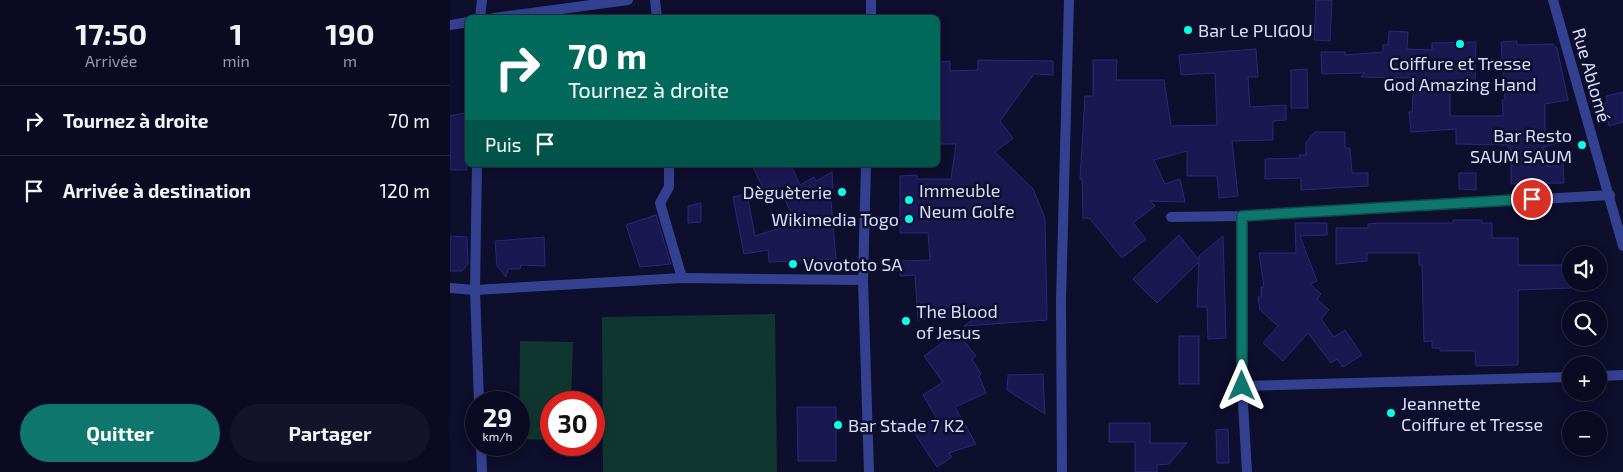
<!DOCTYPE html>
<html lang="fr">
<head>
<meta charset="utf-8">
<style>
  :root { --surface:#0a0a22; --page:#13132a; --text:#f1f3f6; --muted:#999aa5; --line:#2a2b40; --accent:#0f766e }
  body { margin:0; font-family:"Exo 2",sans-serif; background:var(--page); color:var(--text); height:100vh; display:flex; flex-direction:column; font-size:19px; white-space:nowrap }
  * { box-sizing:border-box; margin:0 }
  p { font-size:16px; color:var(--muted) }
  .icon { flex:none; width:28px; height:28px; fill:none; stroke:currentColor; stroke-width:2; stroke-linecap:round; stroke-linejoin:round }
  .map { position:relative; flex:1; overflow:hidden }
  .side { display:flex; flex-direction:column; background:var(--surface); width:450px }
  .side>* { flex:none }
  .banner { position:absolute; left:15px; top:15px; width:475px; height:152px; border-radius:8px; box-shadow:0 2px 12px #0003,0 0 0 1px var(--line); background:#00695c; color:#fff; overflow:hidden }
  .buttons { position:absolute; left:1112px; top:246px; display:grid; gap:10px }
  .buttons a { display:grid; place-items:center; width:45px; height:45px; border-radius:50%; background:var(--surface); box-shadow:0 2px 12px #0003,0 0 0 1px var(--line); font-size:25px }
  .speed { position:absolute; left:15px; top:391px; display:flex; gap:10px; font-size:25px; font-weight:700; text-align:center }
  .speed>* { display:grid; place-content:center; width:65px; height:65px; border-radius:50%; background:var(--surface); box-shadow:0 2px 12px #0003,0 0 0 1px var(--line); line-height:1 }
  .speed small { font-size:12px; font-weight:400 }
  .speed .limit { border:8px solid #d22; background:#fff; color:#111 }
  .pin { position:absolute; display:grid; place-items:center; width:42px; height:42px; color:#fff; margin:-21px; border:2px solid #fff; border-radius:50%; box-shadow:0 1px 5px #0007 }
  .me { position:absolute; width:55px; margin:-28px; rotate:0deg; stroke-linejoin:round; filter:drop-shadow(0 0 4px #0008) }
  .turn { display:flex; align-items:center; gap:18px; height:105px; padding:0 20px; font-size:22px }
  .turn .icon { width:65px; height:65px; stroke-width:2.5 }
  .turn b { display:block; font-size:35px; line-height:42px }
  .then { display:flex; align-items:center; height:48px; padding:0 20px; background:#0003; gap:10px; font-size:19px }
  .eta { display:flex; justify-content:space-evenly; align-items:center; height:85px; text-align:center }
  .eta b { font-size:30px; font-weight:700; line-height:35px }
  .action { display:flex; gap:10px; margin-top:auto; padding:10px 20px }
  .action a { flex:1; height:58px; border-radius:30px; background:var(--accent); color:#fff; font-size:20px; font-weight:700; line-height:58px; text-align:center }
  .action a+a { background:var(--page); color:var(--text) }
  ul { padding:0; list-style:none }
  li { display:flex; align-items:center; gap:15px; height:70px; padding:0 20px; border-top:1px solid var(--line) }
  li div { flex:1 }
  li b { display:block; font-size:19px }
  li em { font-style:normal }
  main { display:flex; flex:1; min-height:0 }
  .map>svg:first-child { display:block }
  .green { fill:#10372f }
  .building { fill:#1a1850; stroke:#2a287e }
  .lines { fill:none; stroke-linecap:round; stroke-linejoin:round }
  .minor { stroke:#344191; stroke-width:10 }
  .route-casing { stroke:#0a4d48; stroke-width:12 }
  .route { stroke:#0f766e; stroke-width:9 }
  .poi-dot { fill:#06ffec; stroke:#0e0e2d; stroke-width:2 }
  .labels { text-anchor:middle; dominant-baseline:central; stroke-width:5; stroke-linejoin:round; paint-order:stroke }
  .poi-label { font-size:18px; fill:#dadcff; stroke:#0e0e2d; text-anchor:start }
  .street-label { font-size:18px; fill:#dadcff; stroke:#0e0e2d }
</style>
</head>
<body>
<main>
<section class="side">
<div class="eta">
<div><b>17:50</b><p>Arrivée</p></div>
<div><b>1</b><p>min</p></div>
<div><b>190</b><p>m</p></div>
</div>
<ul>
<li><svg class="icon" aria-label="right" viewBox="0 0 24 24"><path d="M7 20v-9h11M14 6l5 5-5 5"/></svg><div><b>Tournez à droite</b></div><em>70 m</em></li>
<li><svg class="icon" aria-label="arrive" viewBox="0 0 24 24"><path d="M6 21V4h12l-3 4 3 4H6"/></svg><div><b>Arrivée à destination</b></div><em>120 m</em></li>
</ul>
<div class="action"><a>Quitter</a><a>Partager</a></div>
</section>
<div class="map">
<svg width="1173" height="472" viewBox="0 0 1173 472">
  <rect width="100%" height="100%" fill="#0e0e2d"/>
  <g class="green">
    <path d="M325 314 327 472H153L152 317Z"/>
    <path d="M70 341 123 342 121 402H101V440L69 439Z"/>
  </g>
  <g class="building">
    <path d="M866 0H882L880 41 864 40Z"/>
    <path d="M939 31 958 32 957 49 982 50V43L1026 42 1025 85H1000V116H1053L1052 100H1055L1051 42 1067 41V45L1103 44 1107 48 1118 100 1095 104V136L1119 134 1120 140 1093 147 1098 167 1113 164 1114 183 1061 184V149H1058V145L1006 144V129L961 132 959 112H962L964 78 911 77 915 73 872 74 871 52H895V55L933 52V45H938Z"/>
    <path d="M806 49 808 77H798L800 107 836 105V120L823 121V140L782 141 788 196 769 198 767 176H737V151L704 160 715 184 730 179 735 202 700 201 705 206 683 223 696 239 672 258 639 218H633L632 179H630L635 96H643V60H667L666 80H714L721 126 767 125 765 73 731 75 729 55Z"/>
    <path d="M528 60 603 61V75L584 74 550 121 563 138 545 152 583 189 595 218 597 320 514 326 531 314 468 320 465 275 450 276V261L480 260 478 233H450V176L467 175V179H501L506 144H488V62L500 61V71L528 70Z"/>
    <path d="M857 69 858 108H841V70Z"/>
    <path d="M1173 92V122L1159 126 1153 104 1158 102 1156 96Z"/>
    <path d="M15 113 17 170H0V116Z"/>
    <path d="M865 132H895V148H900L902 173H918V186L851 190V178L815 179V159L850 158 849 155H856V142Z"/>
    <path d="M302 165H341L350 185 364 177 366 181 382 172 383 188 378 190 381 201 386 259 319 262 318 250 294 254 283 197 297 194 305 236 346 223 332 194 319 200Z"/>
    <path d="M1009 173H1026V190L1009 189Z"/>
    <path d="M251 203V222L238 223V206Z"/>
    <path d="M206 215 221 264 190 267 176 225Z"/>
    <path d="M1003 220H1032V223H1042V238H1068V265H1121V288L1068 290V365L1026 366 1025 351H990V348H982V341L974 342 972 265H969V253H917V261L886 264V228H918V224L929 223H1003Z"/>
    <path d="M845 223H877V235L850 236 867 281 860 284 871 294 867 299 879 310 871 319 884 337 895 330 912 355 893 367 887 359 881 363 858 333 833 361 813 343 828 326 810 310 808 297H811V287H814L809 253H846Z"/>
    <path d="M729 235 749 260V256L773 236 776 338 758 339 757 307H747L749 262 707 303 683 279Z"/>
    <path d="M0 236 17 237 18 264 12 271H0Z"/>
    <path d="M94 237 95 266 71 265 70 269H58L56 277 47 266 45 241Z"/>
    <path d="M507 332 526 356 522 359 531 374 529 376 536 393 505 407 526 444 499 453 502 457 487 467 463 431 486 417 473 395 493 382 474 356Z"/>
    <rect x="729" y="336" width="20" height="48"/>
    <path d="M593 374 595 414 557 390 558 375Z"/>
    <path d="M347 407H386V461H348Z"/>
    <path d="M659 423H700V443H737L719 464 707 465V472H685V442H659Z"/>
    <path d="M778 429 779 463H767L766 430Z"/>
  </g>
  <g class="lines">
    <g class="minor">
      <path d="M205 0 207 18"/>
      <path d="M1103 0 1173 246"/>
      <path d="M30 18 32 0"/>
      <path d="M44 18 178 0"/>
      <path d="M421 18V0"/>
      <path d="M0 25 18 22"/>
      <path d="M27 165 25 290 29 402"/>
      <path d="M219 165V187L210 203 232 278"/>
      <path d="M416 165 413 280 419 472"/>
      <path d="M792 216V386L797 472"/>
      <path d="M721 217 792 216 1160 195"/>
      <path d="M0 288 25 290 232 278 413 280"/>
      <path d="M1149 376 1173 375"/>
      <path d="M792 386 1121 377"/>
      <path d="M31 445 32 472"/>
      <path d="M612 472 611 300 619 0"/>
    </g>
  </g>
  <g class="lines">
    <g class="route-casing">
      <path id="route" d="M792 386V216L1082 199"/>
    </g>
    <use href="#route" class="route"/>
  </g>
  <g class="poi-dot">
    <circle cx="738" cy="30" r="5"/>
    <circle cx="1010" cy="44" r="5"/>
    <circle cx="1132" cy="145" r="5"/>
    <circle cx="392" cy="192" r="5"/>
    <circle cx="459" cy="200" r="5"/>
    <circle cx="459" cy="219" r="5"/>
    <circle cx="343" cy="264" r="5"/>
    <circle cx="456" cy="321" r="5"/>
    <circle cx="941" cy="413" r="5"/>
    <circle cx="388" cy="425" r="5"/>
  </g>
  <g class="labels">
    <g class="poi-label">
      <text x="748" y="30">Bar Le PLIGOU</text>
      <text x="1010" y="63" text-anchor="middle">Coiffure et Tresse<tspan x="1010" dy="21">God Amazing Hand</tspan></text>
      <text x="1122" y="135" text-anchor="end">Bar Resto<tspan x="1122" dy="21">SAUM SAUM</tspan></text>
      <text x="469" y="190">Immeuble<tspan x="469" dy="21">Neum Golfe</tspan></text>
      <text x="382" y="192" text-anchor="end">Dèguèterie</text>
      <text x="449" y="219" text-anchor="end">Wikimedia Togo</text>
      <text x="353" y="264">Vovototo SA</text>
      <text x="466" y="311">The Blood<tspan x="466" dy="21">of Jesus</tspan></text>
      <text x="951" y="403">Jeannette<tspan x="951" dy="21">Coiffure et Tresse</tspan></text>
      <text x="398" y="425">Bar Stade 7 K2</text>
    </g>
    <g class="street-label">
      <text transform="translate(1142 75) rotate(74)">Rue Ablomé</text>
    </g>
  </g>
</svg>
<div class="buttons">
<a><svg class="icon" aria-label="sound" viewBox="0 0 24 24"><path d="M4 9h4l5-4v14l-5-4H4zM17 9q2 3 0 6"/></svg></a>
<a><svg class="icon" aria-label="search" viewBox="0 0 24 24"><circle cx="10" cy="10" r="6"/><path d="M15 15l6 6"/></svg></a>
<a>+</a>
<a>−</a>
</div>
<div class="speed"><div>29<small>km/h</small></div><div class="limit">30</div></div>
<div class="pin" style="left:1082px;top:199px;background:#d93025"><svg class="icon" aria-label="arrive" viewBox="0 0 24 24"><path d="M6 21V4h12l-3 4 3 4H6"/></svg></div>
<svg class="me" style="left:792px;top:386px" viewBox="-20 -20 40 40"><path d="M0-17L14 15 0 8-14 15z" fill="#0f766e" stroke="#fff" stroke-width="4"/></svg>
<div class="banner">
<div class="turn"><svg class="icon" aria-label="right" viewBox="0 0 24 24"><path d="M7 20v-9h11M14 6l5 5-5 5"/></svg><div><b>70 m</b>Tournez à droite</div></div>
<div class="then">Puis<svg class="icon" aria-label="arrive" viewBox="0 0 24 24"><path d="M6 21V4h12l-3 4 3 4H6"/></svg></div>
</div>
</div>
</main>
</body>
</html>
